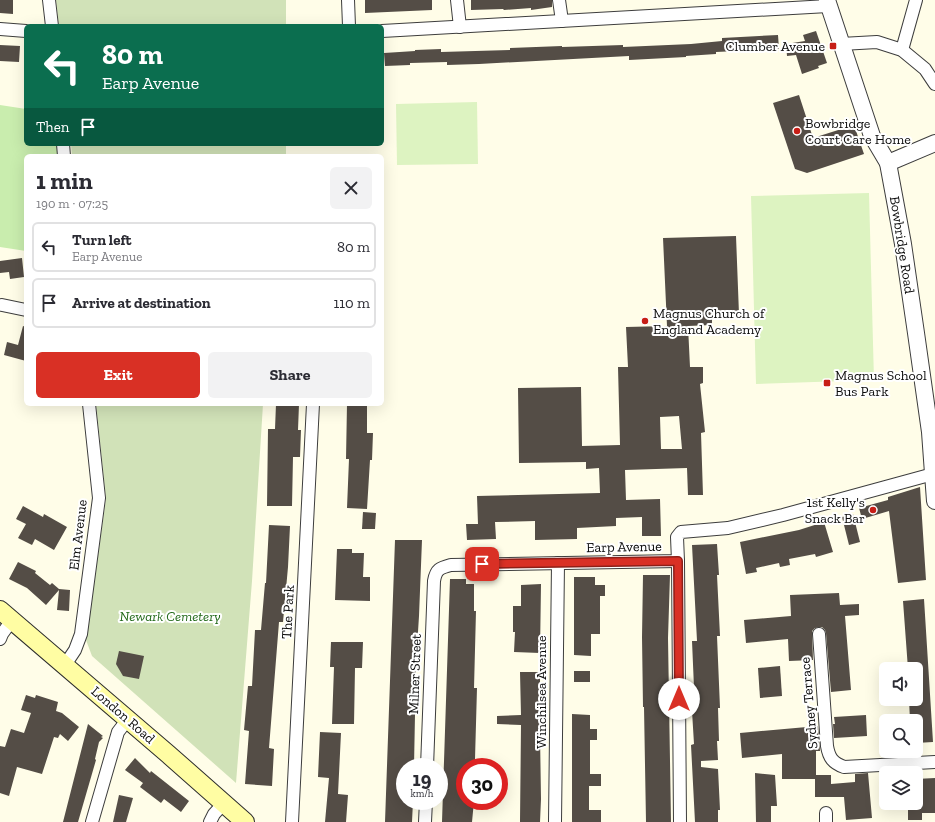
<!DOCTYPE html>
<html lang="en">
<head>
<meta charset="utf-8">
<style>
  :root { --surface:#fff; --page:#f2f2f3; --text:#2b2b33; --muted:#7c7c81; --line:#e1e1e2; --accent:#d93025 }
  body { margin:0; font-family:"Zilla Slab",serif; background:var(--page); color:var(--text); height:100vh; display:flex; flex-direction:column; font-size:15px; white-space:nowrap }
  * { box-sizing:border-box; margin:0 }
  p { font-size:13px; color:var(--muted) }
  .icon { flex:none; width:22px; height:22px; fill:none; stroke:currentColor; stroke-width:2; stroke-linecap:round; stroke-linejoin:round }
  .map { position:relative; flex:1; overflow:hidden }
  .panel { position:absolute; left:24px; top:154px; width:360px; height:252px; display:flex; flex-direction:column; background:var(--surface); border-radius:6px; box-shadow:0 4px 16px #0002 }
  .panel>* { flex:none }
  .guide { position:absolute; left:24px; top:24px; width:360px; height:122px; border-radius:6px; box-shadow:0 4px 16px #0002; background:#0b6e4f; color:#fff; overflow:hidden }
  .fabs { position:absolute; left:879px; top:662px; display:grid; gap:8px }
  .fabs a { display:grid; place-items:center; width:44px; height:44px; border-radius:6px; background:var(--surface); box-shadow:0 4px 16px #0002; font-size:20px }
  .speed { position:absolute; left:396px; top:758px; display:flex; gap:8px; font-size:20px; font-weight:700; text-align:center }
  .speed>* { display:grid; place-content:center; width:52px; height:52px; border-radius:50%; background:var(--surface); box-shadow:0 4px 16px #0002; line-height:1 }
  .speed small { font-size:10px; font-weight:400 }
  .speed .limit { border:6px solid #d22; background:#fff; color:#111 }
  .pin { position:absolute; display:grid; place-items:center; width:34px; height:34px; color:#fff; margin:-17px; border-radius:8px; box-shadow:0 2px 6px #0006 }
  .me { position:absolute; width:44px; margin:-22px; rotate:0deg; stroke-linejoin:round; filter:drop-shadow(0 0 3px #0008) }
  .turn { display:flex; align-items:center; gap:14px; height:84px; padding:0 12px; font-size:18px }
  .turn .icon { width:52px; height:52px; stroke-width:2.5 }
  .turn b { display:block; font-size:28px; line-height:34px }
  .then { display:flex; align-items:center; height:38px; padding:0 12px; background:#0003; gap:8px; font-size:15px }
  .round { display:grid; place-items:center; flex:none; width:42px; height:42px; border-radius:6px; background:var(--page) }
  .head { display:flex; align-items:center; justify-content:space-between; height:68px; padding:0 12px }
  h1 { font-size:24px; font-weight:800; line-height:30px }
  .primary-button { display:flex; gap:8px; margin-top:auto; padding:8px 12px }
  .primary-button a { flex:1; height:46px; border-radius:6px; background:var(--accent); color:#fff; font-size:16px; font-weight:800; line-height:46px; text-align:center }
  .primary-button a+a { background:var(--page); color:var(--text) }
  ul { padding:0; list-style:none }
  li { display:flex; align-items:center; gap:12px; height:50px; margin:0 8px 6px; padding:0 4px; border:2px solid var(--line); border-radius:6px }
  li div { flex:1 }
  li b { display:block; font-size:15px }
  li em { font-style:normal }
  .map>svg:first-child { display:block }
  .green { fill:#c9edae }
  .cemetery { fill:#d1e2b8 }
  .pitch { fill:#ddf3c1 }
  .building { fill:#544d46; fill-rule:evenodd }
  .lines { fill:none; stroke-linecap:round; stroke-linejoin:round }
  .minor-casing { stroke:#3d3d3d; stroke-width:14 }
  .tertiary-casing { stroke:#3d3d3d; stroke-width:18 }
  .secondary-casing { stroke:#2c2c2c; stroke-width:20 }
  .minor { stroke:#fff; stroke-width:12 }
  .tertiary { stroke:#fff; stroke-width:16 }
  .secondary { stroke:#fffda3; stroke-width:18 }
  .route-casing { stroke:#8d1f18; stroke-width:10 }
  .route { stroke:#d93025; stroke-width:7 }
  .poi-dot { fill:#c71e16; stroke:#fff; stroke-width:1.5 }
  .labels { text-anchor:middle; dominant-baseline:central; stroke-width:4; stroke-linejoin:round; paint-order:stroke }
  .poi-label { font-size:14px; fill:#0a0a0a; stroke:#fff; text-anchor:start }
  .street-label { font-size:14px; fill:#0a0a0a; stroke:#fff }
  .park-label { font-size:14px; font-style:italic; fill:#1f6716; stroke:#fff }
</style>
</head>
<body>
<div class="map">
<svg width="935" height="822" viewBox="0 0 935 822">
  <rect width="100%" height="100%" fill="#fffde8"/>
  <path class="green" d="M0 105 26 109V144H57L58 156H26V251L0 247Z"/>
  <g class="cemetery">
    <path d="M56 0H286V26H59Z"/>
    <path d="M71 144H286V156H72Z"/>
    <path d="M96 404H263L252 581 236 783 92 656 86 640 106 499Z"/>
  </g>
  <g class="pitch">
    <path d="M477 102 478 164 397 165 396 104Z"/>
    <path d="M869 193 874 380 756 384 751 196Z"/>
  </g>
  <g class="building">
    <path d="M0 0H13V14L0 13Z"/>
    <path d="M365 0H432V10L365 13Z"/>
    <path d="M471 0H552V7L531 10V8L504 10 503 9 471 10Z"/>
    <path d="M816 31 827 63 818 66 819 68 802 74 796 55 787 56 786 44 805 41 803 35Z"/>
    <path d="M778 35 779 49 716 52V54L686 56V57L629 60V56L479 64 447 65V62L410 63V65L385 66 384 53 415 51V50L441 49V52L510 50V48L562 46V47L623 45V47L691 44 722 41V38Z"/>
    <path d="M0 45 20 46 19 62 0 61Z"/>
    <path d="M799 95 813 138 854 125 864 154 807 173 795 169 773 103Z"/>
    <path d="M736 236 739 314 712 315V325L688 326 690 367H703V383L700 384 705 432 701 433 703 495H688L687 468 625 470 626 500 660 499 661 536H642V517L616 518V526L577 528V539L535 540V521L495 522 496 539 467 540 466 524H478L477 496 600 493 599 468 586 469V462L519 463 518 388 581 387 582 446 620 445 618 367H628L626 327 667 326 663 238ZM679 416 682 449H661L660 417Z"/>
    <path d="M22 258 24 277 10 279 9 272 0 273V261Z"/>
    <path d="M23 326 26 327V361L4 355 7 342 18 345Z"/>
    <path d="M276 404H299L298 430H301L300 457H293L292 506H267L268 429H275Z"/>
    <path d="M347 404H367V433H373L372 460H370L367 509 347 508 349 459H346Z"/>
    <path d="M920 487 926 580 898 583 889 511 862 519 859 508 888 500V497Z"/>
    <path d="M23 506 43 517 44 514 67 527 54 550 35 539 32 545 18 538 26 524 16 519Z"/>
    <path d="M363 512 376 513 375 529H362Z"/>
    <path d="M853 514 860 542 849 545 842 517Z"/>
    <path d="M824 522 833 552 816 557 815 554 789 559 790 565 780 567 779 563 756 568 757 572 746 574 740 542 799 530Z"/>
    <path d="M269 525 290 526 288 567 283 622H279L269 748 274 749 272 786 245 784 249 731 244 730 248 686H252L255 630H261L265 583H266Z"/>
    <path d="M395 540H422L419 616 416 663 414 767H405V801H413L412 822H385Z"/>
    <path d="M717 544 719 575H717L720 636H717L720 708H718L719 741H717L718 760 701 761V767L718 769 720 810H718V822H695L691 745 694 744 692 711H695L692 641H697L692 545Z"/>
    <path d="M337 549H352V553H364L363 577H370V601L335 600Z"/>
    <path d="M18 562 36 571 35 573 50 585 52 583 59 589 70 590 69 611 57 610 59 590 46 605 27 588 9 579Z"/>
    <path d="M643 575H670L668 638 671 822H646L644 707H643L642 637Z"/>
    <path d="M574 577H595V585H605V596H600V634H591V656L574 655Z"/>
    <path d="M450 579H466V584H474V611H476L474 688H477L475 759V767H465V801H474L472 822H442Z"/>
    <path d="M541 584 540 653 514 652 515 632H513V606H521V585Z"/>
    <path d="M839 593 840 605 859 604V615L845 616 851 690 831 692 826 633 825 630 822 627 815 628 812 631 813 660 789 661 788 639 746 643 744 620 791 616 790 595Z"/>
    <path d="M924 599 933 742 916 743V721H910L909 699H916V669H908L903 601Z"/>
    <path d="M331 642H363L362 668H355L354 724H332L334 667H330Z"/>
    <path d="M119 651 144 656 139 679 123 676 116 664Z"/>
    <path d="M780 666 782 696 760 698 758 668Z"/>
    <rect x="574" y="671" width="16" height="11"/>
    <path d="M520 672H540V734L541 799 540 822H520L521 725 497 724V716L521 715Z"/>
    <path d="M26 695 35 698 36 695 58 702 56 711 62 713 79 727 68 741 60 734 58 738 54 737 42 774 17 767 9 796 0 793V746L5 747 11 729 24 733 31 713 21 710Z"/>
    <path d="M572 714 590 715V729H597V740H590V774H601V786H589V810H601V822H572Z"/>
    <path d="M866 715 867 736 834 738 833 724H835L834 717Z"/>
    <path d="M88 724 103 736 101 737 103 738 99 742 95 759 96 760 78 822H63Z"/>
    <path d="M818 726 820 751H816V775H831V784L855 782V774L868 773 872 818 846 820 844 797H815V779H782V754L742 758 740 733Z"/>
    <path d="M320 732 341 733 338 794 348 795 346 822H325L329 778 318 777Z"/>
    <path d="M135 758 150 773 151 771 189 801 181 812 164 799 161 803 140 787 143 783 125 770Z"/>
    <path d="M755 773 775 775 777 806H771V822H756Z"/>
    <path d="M935 778V813H922V820H908V803H916V779Z"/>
    <path d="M119 795 133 798 126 822H113Z"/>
  </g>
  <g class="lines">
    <g class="minor-casing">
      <g id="minor">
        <path d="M49 0 52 26"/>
        <path d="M348 0 349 26"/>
        <path d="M457 0 460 27"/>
        <path d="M559 0 562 21"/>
        <path d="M0 29 26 31"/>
        <path d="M382 31 828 6"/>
        <path d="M841 44 877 42 902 50 925 69 935 84"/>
        <path d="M902 50 916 0"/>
        <path d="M63 144 64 156"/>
        <path d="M2 305 26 310"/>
        <path d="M678 561 680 822"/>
        <path d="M819 634 827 746C829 758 833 763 844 767L935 762"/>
        <path d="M0 639 2 634 12 620"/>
        <path d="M65 665 75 650 81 634 99 498 89 404"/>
        <path d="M427 767 434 581C436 569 440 568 451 565L678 561 677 537 681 532 728 528 783 515 933 474"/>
        <path d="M826 813V822"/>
        <path d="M92 822 118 732 128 719"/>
        <path d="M210 822 214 814 224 803"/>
        <path d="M292 822 313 404"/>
        <path d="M425 822 426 801"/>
        <path d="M555 822 558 563"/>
      </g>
    </g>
    <g class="tertiary-casing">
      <g id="tertiary">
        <path d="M827 0 872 136 888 163 903 244 916 333 930 432 935 501"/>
        <path d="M888 163 935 143"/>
      </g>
    </g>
    <g class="secondary-casing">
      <path id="secondary" d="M0 610 168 754 245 822"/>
    </g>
    <use href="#minor" class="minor"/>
    <use href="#tertiary" class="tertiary"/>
    <use href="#secondary" class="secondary"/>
  </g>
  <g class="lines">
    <g class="route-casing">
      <path id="route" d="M482 564 678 561 679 699"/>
    </g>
    <use href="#route" class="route"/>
  </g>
  <g class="poi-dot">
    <rect x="829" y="42" width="8" height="8" rx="2"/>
    <circle cx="797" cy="131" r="4"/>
    <circle cx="645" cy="321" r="4"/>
    <rect x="823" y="379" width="8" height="8" rx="2"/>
    <circle cx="873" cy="510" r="4"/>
  </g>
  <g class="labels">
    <g class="poi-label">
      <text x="825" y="46" text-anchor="end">Clumber Avenue</text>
      <text x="805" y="123">Bowbridge<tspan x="805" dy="16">Court Care Home</tspan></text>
      <text x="653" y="313">Magnus Church of<tspan x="653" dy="16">England Academy</tspan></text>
      <text x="835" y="375">Magnus School<tspan x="835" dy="16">Bus Park</tspan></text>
      <text x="865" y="502" text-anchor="end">1st Kelly's<tspan x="865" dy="16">Snack Bar</tspan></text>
    </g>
    <g class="street-label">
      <text transform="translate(902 245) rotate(81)">Bowbridge Road</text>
      <text transform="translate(78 535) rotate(-83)">Elm Avenue</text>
      <text transform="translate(624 547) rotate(-1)">Earp Avenue</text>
      <text transform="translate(288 612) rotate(-87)">The Park</text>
      <text transform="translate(415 674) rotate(-88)">Milner Street</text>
      <text transform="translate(541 692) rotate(-90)">Winchilsea Avenue</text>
      <text transform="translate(809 703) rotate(-95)">Sydney Terrace</text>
      <text transform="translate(123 715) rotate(41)">London Road</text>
    </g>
    <g class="park-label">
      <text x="170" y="616">Newark Cemetery</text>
    </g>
  </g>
</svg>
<div class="fabs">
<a><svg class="icon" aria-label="sound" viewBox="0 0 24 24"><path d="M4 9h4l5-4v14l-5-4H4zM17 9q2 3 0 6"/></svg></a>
<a><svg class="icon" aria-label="search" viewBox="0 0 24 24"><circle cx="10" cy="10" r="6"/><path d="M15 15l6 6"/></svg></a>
<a><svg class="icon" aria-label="layers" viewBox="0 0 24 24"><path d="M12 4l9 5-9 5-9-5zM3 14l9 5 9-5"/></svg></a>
</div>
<div class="speed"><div>19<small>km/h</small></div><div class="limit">30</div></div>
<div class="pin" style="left:482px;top:564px;background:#d93025"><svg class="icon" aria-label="arrive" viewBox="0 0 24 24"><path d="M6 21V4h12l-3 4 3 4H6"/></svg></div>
<svg class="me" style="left:679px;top:699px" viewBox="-20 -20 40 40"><circle r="19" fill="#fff"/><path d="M0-13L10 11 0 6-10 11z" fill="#d93025"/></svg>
<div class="guide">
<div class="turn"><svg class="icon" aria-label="left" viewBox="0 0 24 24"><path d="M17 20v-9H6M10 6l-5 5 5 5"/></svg><div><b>80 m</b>Earp Avenue</div></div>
<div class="then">Then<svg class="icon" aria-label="arrive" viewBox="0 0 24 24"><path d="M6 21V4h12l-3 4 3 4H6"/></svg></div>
</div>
<section class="panel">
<div class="head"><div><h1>1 min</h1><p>190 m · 07:25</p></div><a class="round"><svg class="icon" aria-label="close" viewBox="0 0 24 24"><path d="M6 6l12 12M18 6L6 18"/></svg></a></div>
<ul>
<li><svg class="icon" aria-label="left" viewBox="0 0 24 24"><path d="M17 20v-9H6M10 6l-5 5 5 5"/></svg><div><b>Turn left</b><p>Earp Avenue</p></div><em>80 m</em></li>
<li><svg class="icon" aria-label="arrive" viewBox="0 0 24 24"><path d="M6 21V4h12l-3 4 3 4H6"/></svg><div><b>Arrive at destination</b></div><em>110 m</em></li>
</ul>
<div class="primary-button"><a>Exit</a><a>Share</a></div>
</section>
</div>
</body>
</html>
